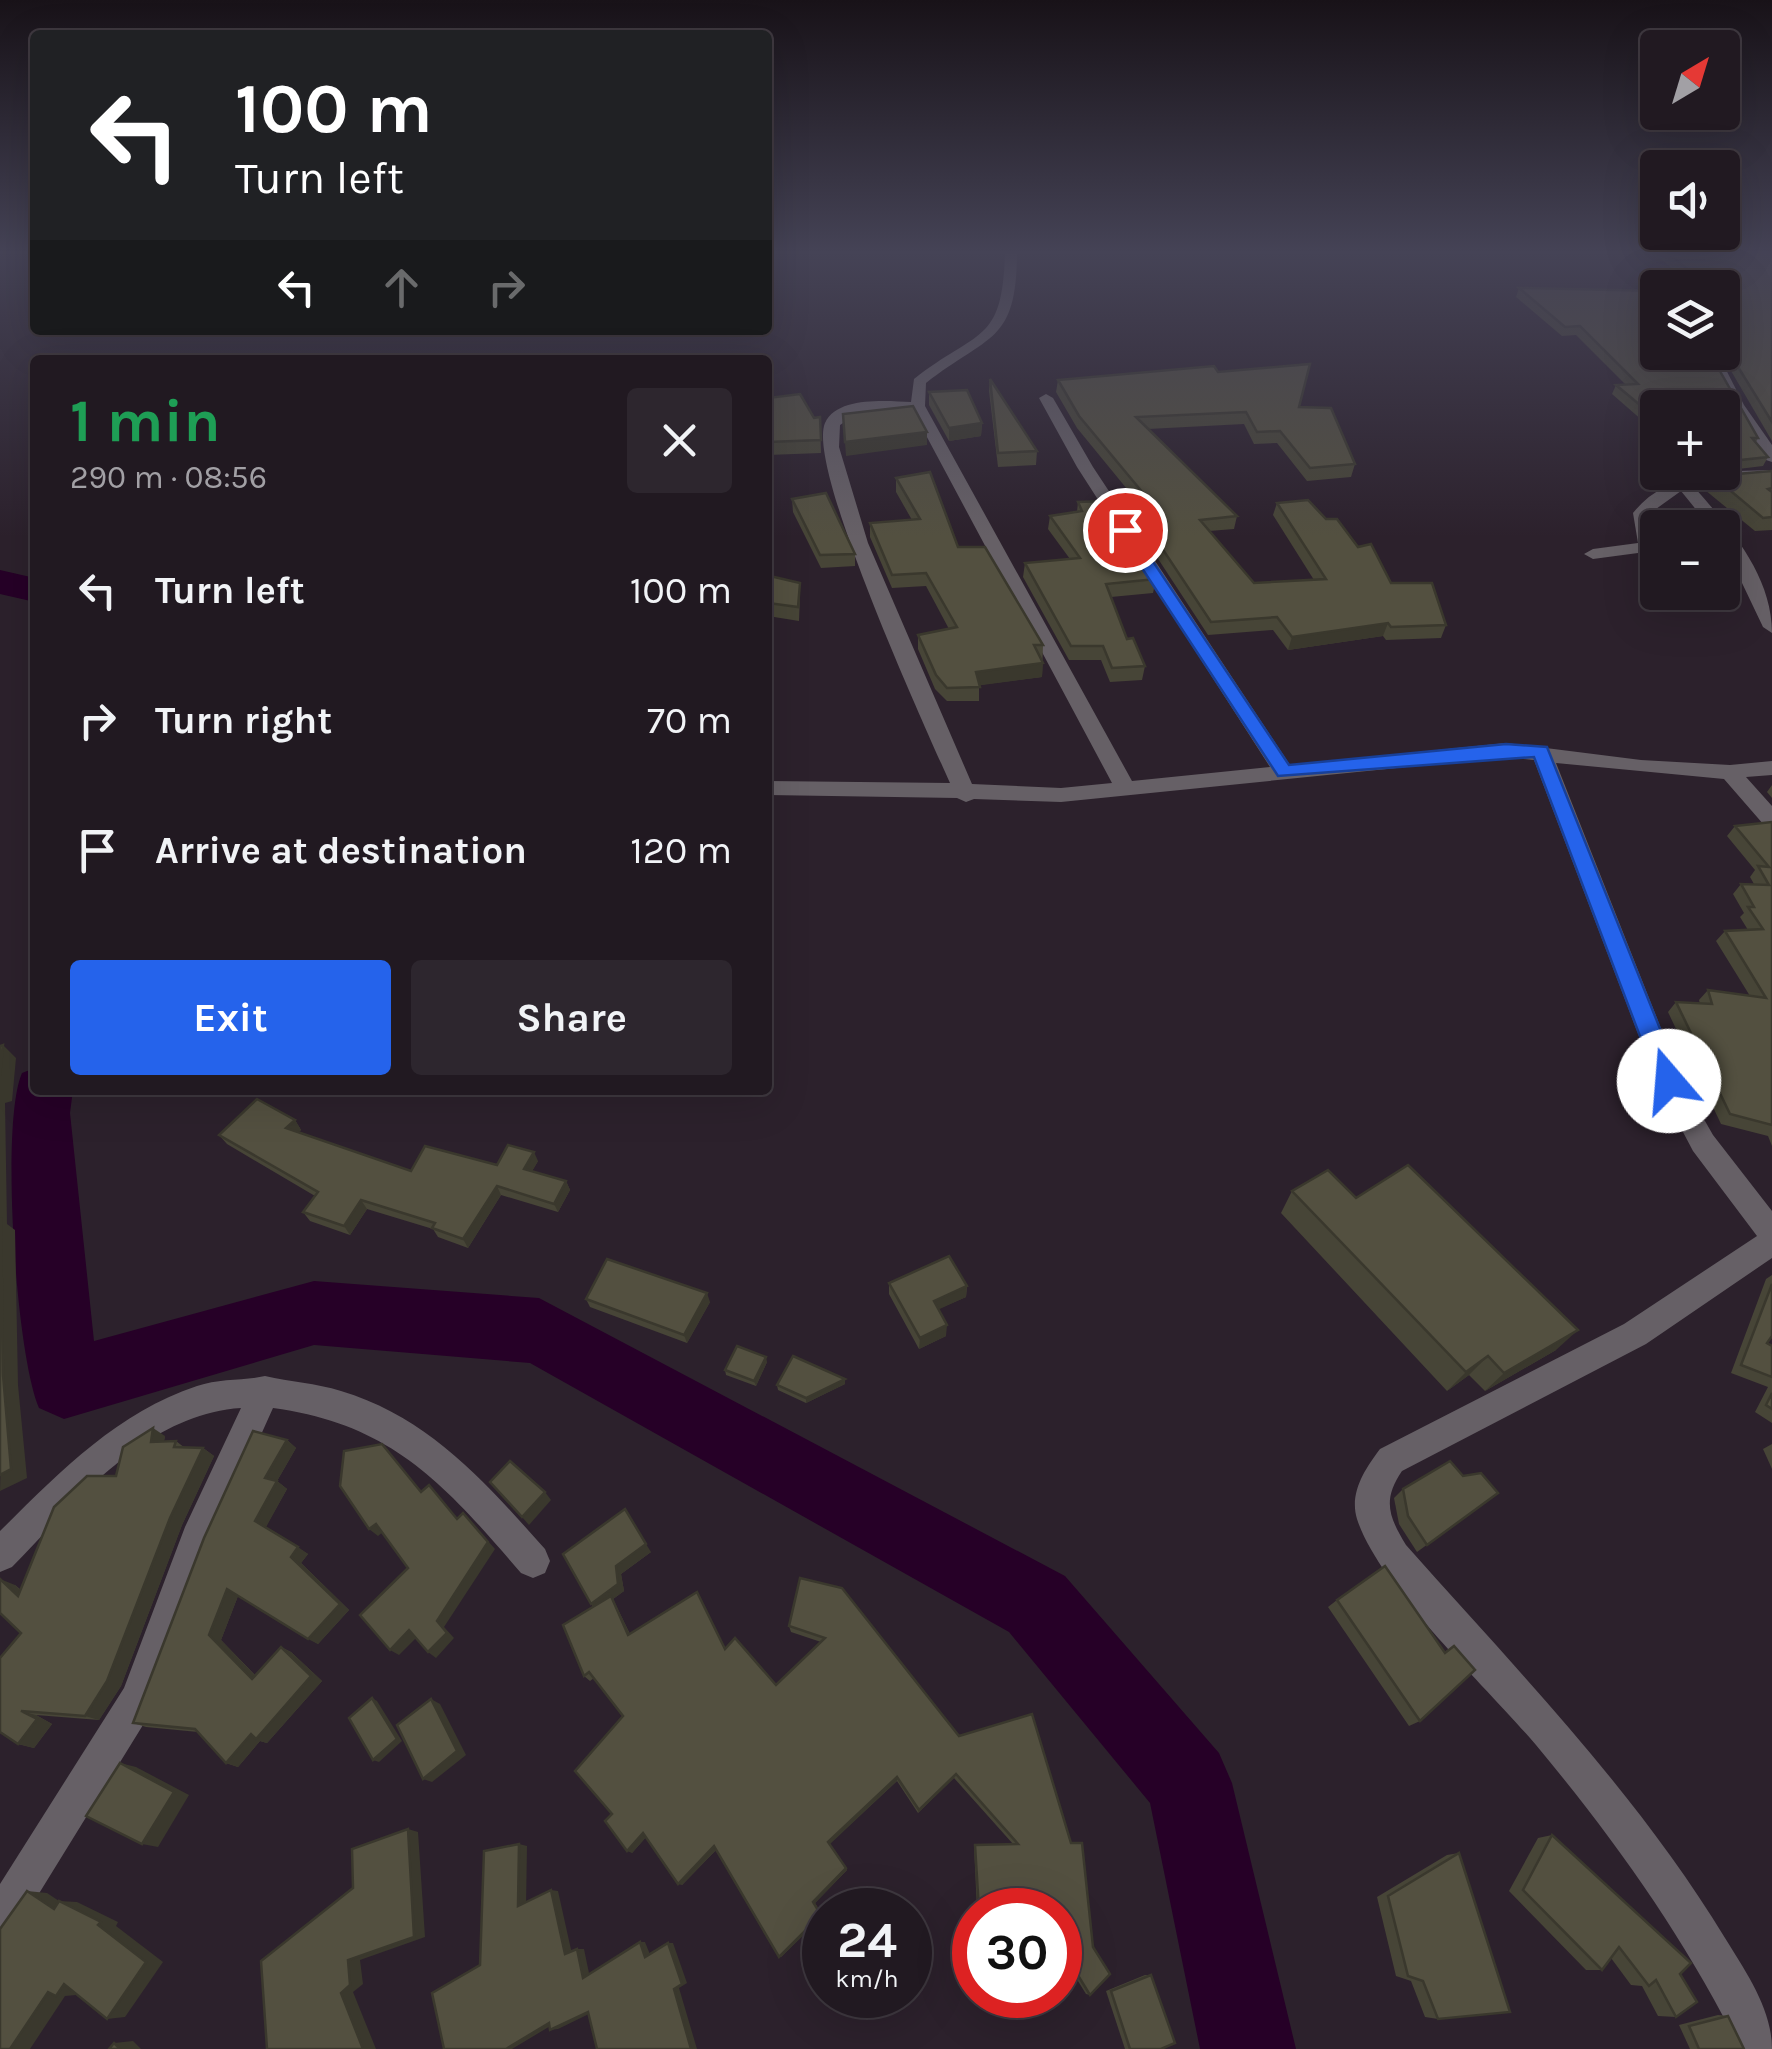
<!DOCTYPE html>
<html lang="en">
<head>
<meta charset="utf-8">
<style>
  :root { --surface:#211921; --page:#2d262e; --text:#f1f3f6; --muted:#a2a0a5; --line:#3e383f; --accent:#2563eb }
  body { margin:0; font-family:Karla,sans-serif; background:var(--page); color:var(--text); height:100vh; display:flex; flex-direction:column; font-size:38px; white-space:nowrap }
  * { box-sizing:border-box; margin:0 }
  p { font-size:32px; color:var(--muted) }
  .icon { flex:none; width:55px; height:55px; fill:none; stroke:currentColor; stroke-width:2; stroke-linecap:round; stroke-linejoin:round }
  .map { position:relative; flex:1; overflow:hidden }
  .side { position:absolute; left:30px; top:355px; width:742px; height:740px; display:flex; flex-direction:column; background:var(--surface); border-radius:10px; box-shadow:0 10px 40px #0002,0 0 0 2px var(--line) }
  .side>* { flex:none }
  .banner { position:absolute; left:30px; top:30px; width:742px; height:305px; border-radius:10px; box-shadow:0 10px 40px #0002,0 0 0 2px var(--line); background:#202124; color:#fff; overflow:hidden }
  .needle { width:65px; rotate:38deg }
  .tools { position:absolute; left:1640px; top:30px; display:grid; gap:20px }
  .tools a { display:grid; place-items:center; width:100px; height:100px; border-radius:10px; background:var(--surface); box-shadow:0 10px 40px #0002,0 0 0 2px var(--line); font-size:50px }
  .speed { position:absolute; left:802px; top:1888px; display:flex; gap:20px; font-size:50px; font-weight:700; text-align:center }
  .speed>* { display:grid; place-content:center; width:130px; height:130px; border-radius:50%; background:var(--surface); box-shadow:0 10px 40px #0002,0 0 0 2px var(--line); line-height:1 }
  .speed small { font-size:25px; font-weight:400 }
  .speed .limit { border:15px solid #d22; background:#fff; color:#111 }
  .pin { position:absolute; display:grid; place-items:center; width:85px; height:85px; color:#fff; margin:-42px; border:5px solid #fff; border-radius:50%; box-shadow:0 2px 10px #0007 }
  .me { position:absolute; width:110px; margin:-55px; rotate:342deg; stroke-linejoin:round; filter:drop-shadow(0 0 8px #0008) }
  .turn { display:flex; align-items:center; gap:35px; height:210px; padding:0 40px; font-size:45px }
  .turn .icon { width:130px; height:130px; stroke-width:2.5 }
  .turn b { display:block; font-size:70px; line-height:85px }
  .lanes { display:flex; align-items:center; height:95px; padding:0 40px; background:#0003; justify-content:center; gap:50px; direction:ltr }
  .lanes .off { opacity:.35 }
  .round { display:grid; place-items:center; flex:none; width:105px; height:105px; border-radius:10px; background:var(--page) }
  .summary { display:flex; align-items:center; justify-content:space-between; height:170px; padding:0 40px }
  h1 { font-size:60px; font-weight:700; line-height:75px; color:#1e9e55 }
  .button { display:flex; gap:20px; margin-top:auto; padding:20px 40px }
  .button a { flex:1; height:115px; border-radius:10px; background:var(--accent); color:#fff; font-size:40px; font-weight:700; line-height:115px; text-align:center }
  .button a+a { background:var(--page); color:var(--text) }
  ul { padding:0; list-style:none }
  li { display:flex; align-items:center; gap:30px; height:130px; padding:0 40px }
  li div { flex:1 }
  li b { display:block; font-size:38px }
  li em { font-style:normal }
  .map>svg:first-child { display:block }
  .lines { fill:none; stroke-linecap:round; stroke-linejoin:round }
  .river { fill:#260027; fill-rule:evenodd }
  .minor { fill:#666066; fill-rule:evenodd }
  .wall { fill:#474537 }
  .shaded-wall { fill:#3a382d }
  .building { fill:#535040; stroke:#3a382d; stroke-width:2.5 }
  .route { fill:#2563eb; stroke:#184099; stroke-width:2.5 }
</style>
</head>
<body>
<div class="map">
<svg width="1772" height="2049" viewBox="0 0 1772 2049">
  <rect width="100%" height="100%" fill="#2c212c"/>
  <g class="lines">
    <g class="river">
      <path d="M0 570 35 578V602L0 594Z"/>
      <path d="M35 1068V1090H73L70 1113 94 1341 314 1281 539 1298 1065 1576 1219 1753 1232 1783 1296 2049H1200L1150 1803 1009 1632 530 1363 314 1345 64 1419 39 1408C16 1355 0 1123 22 1073Z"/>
    </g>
    <g class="minor">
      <path d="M1005 250H1017C1017 344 990 333 926 383L925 406 1132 781 1270 767 1077 467 1039 398 1046 394 1053 398 1093 467 1290 765 1506 743 1641 760 1730 765 1772 761V775L1746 777 1772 806V827L1764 825 1724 779 1556 763 1681 1079 1713 1135 1772 1211V1258L1646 1344 1402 1471C1382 1500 1389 1517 1406 1545 1518 1671 1637 1793 1725 1938 1746 1972 1772 2009 1772 2049H1740C1685 1938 1615 1840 1536 1745 1487 1687 1379 1587 1357 1519 1349 1493 1365 1469 1380 1449L1624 1324 1757 1236 1693 1151 1656 1081 1534 760 1506 757 1061 802 974 799 966 802 957 798 768 795V781L950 783C926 729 806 467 825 423 837 396 887 401 911 402L914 379C979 328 1003 345 1005 250ZM913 411 1112 783 1061 788 972 784 868 543 839 447 840 425 860 412Z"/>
      <path d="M1703 352H1717L1744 405 1772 445V462L1766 460 1730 405Z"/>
      <path d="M1772 470V480L1694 487C1730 528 1772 575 1772 633L1763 627 1722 541V528H1711L1681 491 1649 514 1653 551 1593 559 1584 554 1593 549 1638 543 1633 513C1666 471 1723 471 1772 470Z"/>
      <path d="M265 1376C290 1382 316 1383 341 1391 430 1418 485 1482 545 1549L550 1561 545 1573 533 1578 521 1573C446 1486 393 1424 273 1408L212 1544 151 1712 14 1934 0 1940V1884L124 1688 185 1527 241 1408C145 1414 74 1504 12 1567L0 1572V1531C59 1473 116 1413 197 1386 219 1378 243 1381 265 1376Z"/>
    </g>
  </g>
  <g class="wall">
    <path d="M1650 250H1772V441L1720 352H1722V288H1658V352L1758 438 1756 442 1768 457 1763 466 1722 471V408H1658V450L1643 437 1647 428H1651L1612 394 1616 385H1626L1576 335 1562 336 1516 297 1519 288 1649 291 1652 285 1691 284Z"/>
    <path d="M1218 372 1299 407 1355 464 1351 477 1307 481 1277 443 1254 444 1244 424 1148 429 1237 516 1234 529 1209 531 1254 583 1314 580 1273 515 1277 503 1326 519 1358 547 1391 583 1446 625 1441 638 1386 640 1383 636 1288 650 1273 630 1208 635 1128 513 1130 500H1136L1077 428 1056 392 1058 380Z"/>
    <path d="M990 379 1037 451 1036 465 998 467 989 391Z"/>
    <path d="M929 392 982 423 981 436 949 441 929 405Z"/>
    <path d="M768 398 814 418 820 417 821 453 768 455Z"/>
    <path d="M1772 471V530L1755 531 1705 490 1713 476Z"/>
    <path d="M896 478 1043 645 1042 677 979 685V701H947L935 689 918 649V635L949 629 926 586 892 588 870 537V523L912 520 896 492Z"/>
    <path d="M792 499 855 554V566L821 568 793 512Z"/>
    <path d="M1078 502 1156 579 1153 593 1111 597 1127 639 1145 666 1142 680 1110 682 1101 660H1069L1023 577 1025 563 1070 559 1048 529 1050 516 1077 512Z"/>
    <path d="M768 577 800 596 799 621 768 616Z"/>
    <path d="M1772 785V798L1767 792Z"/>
    <path d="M1772 822V1146L1768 1136 1721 1124 1668 1012 1676 1002 1700 1004 1699 1000 1708 990 1750 996 1716 941 1725 931 1748 930 1740 917 1744 913 1733 894 1741 884H1754L1750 877 1755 870 1727 836 1735 826Z"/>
    <path d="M295 1120 301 1130 298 1132 411 1171 538 1161 532 1171 566 1181 570 1190 558 1212 501 1195 468 1248 438 1237 433 1229 367 1209 350 1235 310 1221 303 1212 315 1196 227 1144 219 1135Z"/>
    <path d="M1292 1191 1356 1198 1556 1350 1485 1391 1469 1375 1447 1391 1281 1213Z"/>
    <path d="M1772 1275V1336L1767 1343 1772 1346V1423L1755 1412 1768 1387 1731 1373 1766 1279Z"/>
    <path d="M889 1283 967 1286 966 1297 938 1309 946 1336 919 1349 889 1294Z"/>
    <path d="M586 1299 710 1302 687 1343 590 1307Z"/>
    <path d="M767 1362 756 1386 726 1375 725 1370Z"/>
    <path d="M845 1384 806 1403 778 1390 777 1385Z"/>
    <path d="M165 1436 164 1441H176L185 1448H203L214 1456 182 1525 121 1686 99 1720 36 1715 52 1724 34 1748 18 1744 21 1633 15 1585 21 1590 116 1476Z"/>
    <path d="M287 1440 296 1448 277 1481 287 1489 265 1528 308 1554 301 1563 349 1610 318 1644 238 1596 221 1640 255 1675 281 1647 291 1652 322 1681 267 1743 260 1741 238 1767 226 1763 198 1732 146 1727 133 1723Z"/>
    <path d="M1772 1444V1469L1763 1449Z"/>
    <path d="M1463 1476 1498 1493 1417 1552 1399 1524 1394 1498 1403 1489Z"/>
    <path d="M651 1552 621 1574 624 1591 613 1599 630 1634 725 1649 776 1685 821 1642 791 1632 789 1626 800 1578 959 1736 1032 1714 1090 1995 1086 1994 1060 1952V1910H977L974 1847 975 1845 1013 1844 954 1778 918 1813 897 1781 829 1844 847 1870 815 1903 823 1916 781 1957H779L716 1850 682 1885 646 1837 632 1853 612 1814 623 1716 594 1678 590 1681 584 1676 593 1607 563 1554Z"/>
    <path d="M1337 1600 1444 1652 1454 1646 1420 1721 1409 1726 1328 1607Z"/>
    <path d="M1552 1835 1680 1974 1676 2017 1658 2016 1642 1986 1631 1985 1611 1958 1602 1970H1586L1509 1891 1538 1838Z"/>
    <path d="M1459 1853 1438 2019 1425 2017 1411 1981 1396 1976 1377 1897 1447 1855Z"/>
    <path d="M1145 1975H1151L1161 2049H1125L1106 1991Z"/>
    <path d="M1718 2015 1728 2016 1744 2049H1690L1679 2025Z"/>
  </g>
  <g class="shaded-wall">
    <path d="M982 423 981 436 949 441V428Z"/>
    <path d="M927 432V445L846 456 845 442Z"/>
    <path d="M1388 623 1383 636 1288 650 1292 637Z"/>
    <path d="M1043 663 1042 677 975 686 976 672Z"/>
    <path d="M3 1045 16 1058 12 1101 5 1103 7 1224 15 1230 18 1385 27 1478 0 1491 3 1375 0 1227V1076Z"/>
    <path d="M295 1120 301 1130 293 1138 286 1128Z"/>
    <path d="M534 1152 538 1161 528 1178 524 1169Z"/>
    <path d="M566 1181 570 1190 558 1212 554 1204Z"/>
    <path d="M497 1186 501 1195 468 1248 463 1239Z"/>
    <path d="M361 1200 367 1209 350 1235 344 1226Z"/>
    <path d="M967 1286 966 1297 933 1312 934 1301Z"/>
    <path d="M707 1293 710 1302 687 1343 684 1335Z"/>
    <path d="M947 1325 946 1336 919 1349 920 1338Z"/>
    <path d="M1578 1330 1556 1350 1485 1391 1504 1373Z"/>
    <path d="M1488 1356 1469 1375 1447 1391 1466 1372Z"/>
    <path d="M766 1357 767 1362 756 1386 754 1381Z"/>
    <path d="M845 1379V1384L806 1403V1398Z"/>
    <path d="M153 1428 165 1436 162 1450 151 1442Z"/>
    <path d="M287 1440 296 1448 277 1481 287 1489 265 1529 255 1521 265 1478Z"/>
    <path d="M203 1448 214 1456 182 1525 121 1686 99 1720 85 1716 170 1518Z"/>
    <path d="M545 1492 551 1500 529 1525 522 1517Z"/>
    <path d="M463 1513 495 1549 444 1627 454 1638 436 1658 428 1652Z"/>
    <path d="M376 1524 384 1531 378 1536 369 1529Z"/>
    <path d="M646 1544 651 1552 621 1574 624 1591 613 1599 633 1641 596 1611 591 1604 616 1566Z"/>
    <path d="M298 1547 308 1554 301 1563 349 1610 318 1644 308 1639 291 1557Z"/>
    <path d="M0 1579 15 1585 33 1602 18 1596Z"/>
    <path d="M227 1589 238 1596 221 1640 263 1684 252 1679 209 1635Z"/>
    <path d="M409 1630 418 1636 399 1655 390 1650Z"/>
    <path d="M281 1647 291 1652 322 1681 267 1743 260 1741 238 1767 226 1763Z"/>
    <path d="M372 1698 377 1701 402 1741 379 1762 373 1760Z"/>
    <path d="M431 1699 440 1704 466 1755 432 1782 423 1779Z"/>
    <path d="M21 1711 36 1715 52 1724 34 1748 18 1744Z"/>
    <path d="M120 1763 136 1767 189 1795 158 1847 142 1844Z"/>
    <path d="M956 1774 954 1778 918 1813 919 1810Z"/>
    <path d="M897 1777V1781L829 1845 828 1842Z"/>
    <path d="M408 1829 418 1832 425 1937 360 1960 363 1984 353 1992 376 2049H363L341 1993 348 1960Z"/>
    <path d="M643 1833 648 1835 632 1853 627 1851Z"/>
    <path d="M519 1844 527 1846 526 1907 518 1906Z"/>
    <path d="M714 1846 717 1849 682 1885 678 1884Z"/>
    <path d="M846 1868 847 1870 815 1903 823 1916 781 1957H779L813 1902Z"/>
    <path d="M551 1890 558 1891 572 1954H565Z"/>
    <path d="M27 1891 47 1893 59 1901 77 1902 118 1922 116 1926 163 1962 125 2017 107 2019 54 1909Z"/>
    <path d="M640 1942H645L651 1957H645Z"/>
    <path d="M668 1943H673L687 1983 679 1988 697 2049H691L674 1989Z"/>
    <path d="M577 1949H584L590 1978H583Z"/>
    <path d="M83 1983 76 1995 65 1996 30 2049H10L48 1992 64 1984Z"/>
    <path d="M595 2011 558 2029 550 2030 588 2012Z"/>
    <path d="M557 2022 512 2049H506L549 2023Z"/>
    <path d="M133 2041 141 2049H120L114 2043Z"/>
  </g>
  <g class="building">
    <path d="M1664 250H1772V422L1722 341V288H1658V289L1652 285 1704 283Z"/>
    <path d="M1519 288 1658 291V352H1709L1758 438H1752L1768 457 1722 462V408H1658V420L1616 385 1638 384 1580 326 1565 327Z"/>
    <path d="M1310 364 1299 407 1331 408 1355 464 1310 468 1280 431 1257 432 1246 412 1136 417 1237 516 1200 520 1254 583 1326 579 1277 503 1308 500 1326 519H1337L1358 547 1371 544 1391 583H1432L1446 625 1391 627 1388 623 1292 637 1277 617 1211 622 1130 500H1143L1139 494 1143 493 1079 416 1058 380 1214 366 1218 372Z"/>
    <path d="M990 379 1037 451 998 453Z"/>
    <path d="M967 390 982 423 949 428 929 392Z"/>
    <path d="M800 394 814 418 820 417 821 440 768 442V398Z"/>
    <path d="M913 406 927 432 845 442 843 414Z"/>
    <path d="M1658 427V436L1647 428Z"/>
    <path d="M1772 471V488L1768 489 1772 492V517L1763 518 1713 476Z"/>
    <path d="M930 472 958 547H985L1043 645H1034L1043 663 976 672 980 687 947 688 936 675 918 635 957 627 926 573 892 575 870 523 920 519 896 478Z"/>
    <path d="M826 493 855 554 820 555 792 499Z"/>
    <path d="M1105 501 1156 579 1106 584 1127 639 1133 638 1145 666 1112 668 1103 646H1071L1025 563 1080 558 1050 516 1082 511 1078 502Z"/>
    <path d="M770 576 800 583 798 607 768 603V577Z"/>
    <path d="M1772 822V1125L1730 1114 1676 1002 1712 1004 1708 990 1766 998 1725 931 1763 929 1748 907H1754L1741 884 1769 885 1758 866 1769 867 1735 826Z"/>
    <path d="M3 1045 0 1076V1046Z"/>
    <path d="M257 1099 295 1120 286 1128 411 1171 425 1146 497 1165 508 1145 534 1152 524 1169 566 1181 554 1204 497 1186 463 1239 432 1228 435 1223 361 1200 344 1226 303 1212 318 1192 219 1135Z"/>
    <path d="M1408 1165 1578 1330 1504 1373 1488 1356 1466 1372 1292 1191 1328 1170 1356 1198Z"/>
    <path d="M0 1219H1L3 1375 11 1469 0 1475Z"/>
    <path d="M949 1256 967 1286 934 1301 947 1325 920 1338 889 1283Z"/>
    <path d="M607 1259 707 1293 684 1335 586 1299Z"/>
    <path d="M1772 1284V1336L1767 1343 1772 1346V1377L1741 1365Z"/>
    <path d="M737 1346 766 1357 754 1381 725 1370Z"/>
    <path d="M793 1356 845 1379 806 1398 777 1385Z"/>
    <path d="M1772 1393V1409L1766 1405Z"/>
    <path d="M153 1428 151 1442 176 1441 174 1447 203 1448 170 1518 107 1681 85 1716 21 1711 37 1719 18 1744 0 1732V1658L21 1633 0 1613V1579L18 1596 54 1507 87 1476H116L123 1447Z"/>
    <path d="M253 1431 287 1440 265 1478 277 1481 255 1521 298 1547 291 1557 340 1604 308 1639 227 1589 209 1635 252 1679 281 1647 311 1676 256 1739 251 1734 226 1763 195 1729 133 1723 204 1538Z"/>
    <path d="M382 1444 421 1492 429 1485 457 1519 463 1513 488 1542 437 1621 447 1633 428 1652 409 1630 390 1650 360 1615 408 1568 376 1524 369 1529 340 1486 344 1451Z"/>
    <path d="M510 1461 545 1492 522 1517 490 1482Z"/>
    <path d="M1450 1461 1463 1476 1481 1473 1498 1493 1427 1545 1408 1516 1403 1489Z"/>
    <path d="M625 1509 646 1544 616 1566 618 1584 591 1604 563 1554Z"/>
    <path d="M1385 1566 1445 1653 1454 1646 1475 1670 1420 1721 1337 1600Z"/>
    <path d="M800 1578 842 1588 959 1736 1032 1714 1071 1843H1082L1093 1947 1110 1974 1090 1995 1060 1946V1910H979L975 1845 1018 1844 956 1774 919 1810 897 1777 828 1842 846 1868 813 1902 821 1915 779 1957 714 1846 678 1884 643 1833 627 1851 605 1821 612 1814 575 1771 623 1716 589 1672 584 1676 563 1625 611 1596 628 1635 697 1592 725 1649 735 1638 776 1685 825 1638 789 1626Z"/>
    <path d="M372 1698 397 1739 373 1760 349 1718Z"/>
    <path d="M431 1699 457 1751 423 1779 397 1725Z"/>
    <path d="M120 1763 174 1792 142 1844 86 1816Z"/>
    <path d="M408 1829 414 1937 348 1960 350 1985 341 1993 363 2049H267L261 1961 353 1888 352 1849Z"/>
    <path d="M1552 1835 1691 1963 1680 1974 1697 2002 1676 2017 1656 1980 1649 1986 1619 1947 1602 1970 1523 1890Z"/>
    <path d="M519 1844 518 1906 551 1890 565 1954 577 1949 583 1978 640 1942 645 1957 668 1943 682 1984 674 1989 691 2049H597L588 2012 550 2030 549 2023 506 2049H444L432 1993 480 1965 484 1851Z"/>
    <path d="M1459 1853 1510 2012 1438 2019 1423 1981 1408 1976 1388 1896Z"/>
    <path d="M27 1891 54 1909 59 1901 101 1922 98 1925 146 1962 107 2019 64 1984 56 1996 48 1992 10 2049H0V1929Z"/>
    <path d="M1151 1975 1175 2043 1161 2049H1130L1111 1991Z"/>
    <path d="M1728 2016 1744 2049H1699L1689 2026Z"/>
    <path d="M114 2043 120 2049H109Z"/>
  </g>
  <linearGradient id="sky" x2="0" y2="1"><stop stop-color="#181218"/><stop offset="0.47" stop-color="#454356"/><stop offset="1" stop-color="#454356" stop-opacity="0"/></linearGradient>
  <rect width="1772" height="537" fill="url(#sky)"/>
  <path class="route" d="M1119 527H1130L1289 765 1506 744 1547 747 1681 1081 1677 1088H1660L1657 1081 1534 757 1278 776 1117 530Z"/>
</svg>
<div class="tools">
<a><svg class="needle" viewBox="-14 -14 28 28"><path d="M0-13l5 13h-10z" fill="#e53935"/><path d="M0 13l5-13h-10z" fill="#a2a0a5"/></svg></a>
<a><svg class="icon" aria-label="sound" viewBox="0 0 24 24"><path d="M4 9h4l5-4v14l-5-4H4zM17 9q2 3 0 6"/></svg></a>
<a><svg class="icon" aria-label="layers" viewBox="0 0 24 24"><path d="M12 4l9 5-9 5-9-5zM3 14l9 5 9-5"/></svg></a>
<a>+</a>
<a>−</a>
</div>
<div class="speed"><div>24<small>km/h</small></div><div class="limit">30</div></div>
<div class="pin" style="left:1125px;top:530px;background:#d93025"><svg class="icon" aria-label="arrive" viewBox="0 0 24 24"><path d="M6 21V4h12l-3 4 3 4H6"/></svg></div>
<svg class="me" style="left:1669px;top:1081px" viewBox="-20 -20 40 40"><circle r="19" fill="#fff"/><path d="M0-13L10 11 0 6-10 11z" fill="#2563eb"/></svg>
<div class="banner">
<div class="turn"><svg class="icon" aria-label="left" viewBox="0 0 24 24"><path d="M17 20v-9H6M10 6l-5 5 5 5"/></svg><div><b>100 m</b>Turn left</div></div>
<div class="lanes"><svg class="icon" aria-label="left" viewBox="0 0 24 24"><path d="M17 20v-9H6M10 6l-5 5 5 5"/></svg><svg class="icon off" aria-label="ahead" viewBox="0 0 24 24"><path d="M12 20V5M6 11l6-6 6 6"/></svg><svg class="icon off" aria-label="right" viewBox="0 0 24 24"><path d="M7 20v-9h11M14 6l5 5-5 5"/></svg></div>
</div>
<section class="side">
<div class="summary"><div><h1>1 min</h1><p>290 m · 08:56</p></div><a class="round"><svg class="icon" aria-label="close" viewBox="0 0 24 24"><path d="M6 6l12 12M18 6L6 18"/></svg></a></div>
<ul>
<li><svg class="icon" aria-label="left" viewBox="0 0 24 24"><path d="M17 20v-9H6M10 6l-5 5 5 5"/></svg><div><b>Turn left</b></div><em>100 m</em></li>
<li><svg class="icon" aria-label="right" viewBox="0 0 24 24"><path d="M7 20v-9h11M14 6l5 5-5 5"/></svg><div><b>Turn right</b></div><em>70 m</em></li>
<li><svg class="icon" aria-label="arrive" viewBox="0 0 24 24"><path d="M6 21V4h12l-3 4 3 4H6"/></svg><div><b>Arrive at destination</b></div><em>120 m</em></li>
</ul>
<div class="button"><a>Exit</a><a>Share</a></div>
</section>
</div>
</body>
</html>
